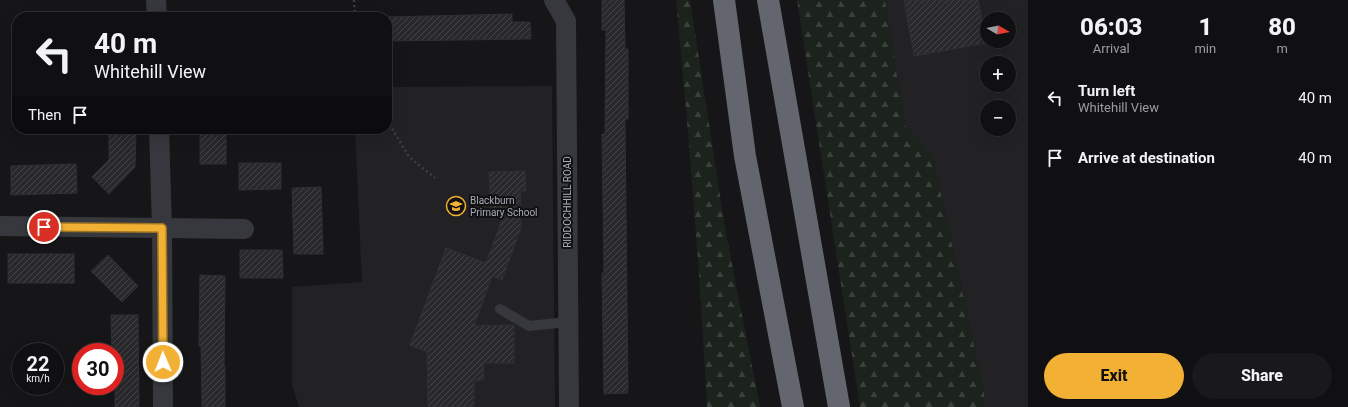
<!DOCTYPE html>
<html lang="en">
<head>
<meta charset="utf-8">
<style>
  :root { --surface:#101012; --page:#19191b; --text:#f1f3f6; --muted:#9c9d9f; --line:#303032; --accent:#f2b134 }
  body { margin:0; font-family:Roboto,sans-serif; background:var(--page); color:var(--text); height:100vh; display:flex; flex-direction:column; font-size:15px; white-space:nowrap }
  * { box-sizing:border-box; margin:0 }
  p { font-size:13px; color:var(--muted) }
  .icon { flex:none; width:22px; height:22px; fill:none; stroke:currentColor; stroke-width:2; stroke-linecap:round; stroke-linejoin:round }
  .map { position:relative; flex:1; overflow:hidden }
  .sheet { display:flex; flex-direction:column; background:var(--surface); width:320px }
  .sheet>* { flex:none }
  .hud { position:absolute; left:12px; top:12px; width:380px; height:122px; border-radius:16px; box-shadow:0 4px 16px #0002,0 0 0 1px var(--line); background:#101012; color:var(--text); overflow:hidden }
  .needle { width:26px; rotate:99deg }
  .controls { position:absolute; left:980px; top:12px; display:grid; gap:8px }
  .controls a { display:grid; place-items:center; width:36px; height:36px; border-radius:50%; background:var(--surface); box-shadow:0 4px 16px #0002,0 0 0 1px var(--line); font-size:20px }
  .speed { position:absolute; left:12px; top:343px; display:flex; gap:8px; font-size:20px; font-weight:700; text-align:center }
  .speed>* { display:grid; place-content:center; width:52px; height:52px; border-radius:50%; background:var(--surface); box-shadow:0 4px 16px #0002,0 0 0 1px var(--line); line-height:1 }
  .speed small { font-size:10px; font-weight:400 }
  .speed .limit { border:6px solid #d22; background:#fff; color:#111 }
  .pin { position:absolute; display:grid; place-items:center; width:34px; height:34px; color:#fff; margin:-17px; border:2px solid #fff; border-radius:50%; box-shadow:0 1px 4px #0007 }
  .me { position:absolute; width:44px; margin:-22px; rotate:359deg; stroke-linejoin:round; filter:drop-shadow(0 0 3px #0008) }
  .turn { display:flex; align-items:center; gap:14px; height:84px; padding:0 16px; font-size:18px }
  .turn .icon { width:52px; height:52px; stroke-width:2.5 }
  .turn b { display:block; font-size:28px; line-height:34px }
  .then { display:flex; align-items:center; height:38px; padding:0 16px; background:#0003; gap:8px; font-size:15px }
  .eta { display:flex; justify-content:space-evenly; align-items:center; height:68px; text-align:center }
  .eta b { font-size:24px; font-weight:800; line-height:28px }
  .primary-button { display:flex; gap:8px; margin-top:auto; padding:8px 16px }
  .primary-button a { flex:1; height:46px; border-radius:24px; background:var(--accent); color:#111; font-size:16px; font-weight:800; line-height:46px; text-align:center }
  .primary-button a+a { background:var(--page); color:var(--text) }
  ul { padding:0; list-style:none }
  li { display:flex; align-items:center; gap:12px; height:60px; padding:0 16px }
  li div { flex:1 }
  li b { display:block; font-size:15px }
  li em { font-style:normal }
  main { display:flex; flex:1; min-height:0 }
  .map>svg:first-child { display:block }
  .built { fill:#222225; fill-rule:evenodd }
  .forest { fill:url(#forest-firs) }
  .building { fill:url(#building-hatch); stroke:#303034 }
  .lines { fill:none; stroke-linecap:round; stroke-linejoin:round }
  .path { stroke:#3d3f44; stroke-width:2.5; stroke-dasharray:2 3; stroke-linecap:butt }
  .lane { stroke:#37383d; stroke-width:10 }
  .street { stroke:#37383d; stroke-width:20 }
  .highway { stroke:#63666e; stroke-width:22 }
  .route-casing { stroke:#9d7322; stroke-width:10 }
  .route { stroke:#f2b134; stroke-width:7 }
  .labels { text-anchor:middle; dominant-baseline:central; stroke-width:4; stroke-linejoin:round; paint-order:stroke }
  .poi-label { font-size:10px; fill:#a8adb8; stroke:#111113; text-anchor:start }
  .street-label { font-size:10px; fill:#a8adb8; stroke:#111113 }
</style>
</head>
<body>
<main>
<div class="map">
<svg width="1028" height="407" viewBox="0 0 1028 407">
  <defs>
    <pattern id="forest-firs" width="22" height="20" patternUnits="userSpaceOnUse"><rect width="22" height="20" fill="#1c231d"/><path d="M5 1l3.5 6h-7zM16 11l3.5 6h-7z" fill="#3a403c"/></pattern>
    <pattern id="building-hatch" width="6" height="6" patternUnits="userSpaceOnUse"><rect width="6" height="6" fill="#29292c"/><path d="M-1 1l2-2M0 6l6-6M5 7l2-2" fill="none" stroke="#454548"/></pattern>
  </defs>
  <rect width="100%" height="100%" fill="#161618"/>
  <g class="built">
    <path d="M885 0H1028V407H984V392L933 157 905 127ZM987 19H1009V41H987ZM987 63H1009V85H987ZM987 107H1009V129H987Z"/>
    <path d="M552 86 555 407H299L292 384V287L362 282 355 129H387V87Z"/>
  </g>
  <g class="forest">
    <path d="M676 0H690L725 228 760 407H707C700 271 689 135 676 0Z"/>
    <path d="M797 0H885L905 127 933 157 984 392V407H860Z"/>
  </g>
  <g class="building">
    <path d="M602 0H624L625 49H628V119H625L628 393 604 394 602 273H604L602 134H605L606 30H602Z"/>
    <path d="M904 0H978L986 43 914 56Z"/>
    <path d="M512 14V22H530L531 39 387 41V17Z"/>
    <path d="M109 129H136L135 167 109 194 92 177 109 160Z"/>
    <rect x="200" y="129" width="26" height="35"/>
    <path d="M239 163H281V189L239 190Z"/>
    <path d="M76 164 77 193 11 195V166Z"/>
    <path d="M525 171 526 191H520L521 228 502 280 492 276 474 326 514 325V363H483L484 380 474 381V407H428L427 352 410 345 446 248 486 263 504 214H491L489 172Z"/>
    <path d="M321 187 323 254H294L292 188Z"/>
    <path d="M240 250H282L283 278H240Z"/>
    <rect x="8" y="254" width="66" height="29"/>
    <path d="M108 255 138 286 122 302 91 271Z"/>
    <path d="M200 275 225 276 224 367H225V407H202L201 346H199Z"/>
    <path d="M111 315H138L139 407H115V352H112Z"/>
  </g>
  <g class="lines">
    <g class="path">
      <path d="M354 0 355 17"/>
      <path d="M387 120 409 157 435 178"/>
    </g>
    <path class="lane" d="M500 309 529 326 568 322"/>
    <g class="street">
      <path d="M156 0 157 17"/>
      <path d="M554 0 566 21 569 407"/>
      <path d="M159 129 162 228 163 407"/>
      <path d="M0 226 244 229"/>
    </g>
    <g class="highway">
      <path d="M724 0 745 156 793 407"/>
      <path d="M768 0 839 407"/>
    </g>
  </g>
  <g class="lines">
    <g class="route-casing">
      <path id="route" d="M44 227 162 228 163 362"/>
    </g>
    <use href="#route" class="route"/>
  </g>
  <defs>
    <g id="school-ring" transform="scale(1)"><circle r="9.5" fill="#111113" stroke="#f2b134" stroke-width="1.5"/><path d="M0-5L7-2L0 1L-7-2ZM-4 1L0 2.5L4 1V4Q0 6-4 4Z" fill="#f2b134"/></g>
  </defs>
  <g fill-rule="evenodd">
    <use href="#school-ring" x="456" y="206"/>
  </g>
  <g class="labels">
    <g class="poi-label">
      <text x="470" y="200">Blackburn<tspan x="470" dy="12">Primary School</tspan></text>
    </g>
    <g class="street-label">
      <text transform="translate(567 202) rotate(-90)">RIDDOCHHILL ROAD</text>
    </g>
  </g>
</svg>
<div class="controls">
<a><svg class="needle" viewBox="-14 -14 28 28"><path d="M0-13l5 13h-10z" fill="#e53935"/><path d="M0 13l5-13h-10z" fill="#9c9d9f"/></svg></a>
<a>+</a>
<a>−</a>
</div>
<div class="speed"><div>22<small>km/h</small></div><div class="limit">30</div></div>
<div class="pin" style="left:44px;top:227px;background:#d93025"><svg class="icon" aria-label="arrive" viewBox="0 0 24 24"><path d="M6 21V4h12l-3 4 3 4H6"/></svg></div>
<svg class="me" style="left:163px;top:362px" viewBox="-20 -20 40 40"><circle r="17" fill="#f2b134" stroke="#fff" stroke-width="3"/><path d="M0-11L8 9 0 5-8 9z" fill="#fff"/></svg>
<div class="hud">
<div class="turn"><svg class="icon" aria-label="left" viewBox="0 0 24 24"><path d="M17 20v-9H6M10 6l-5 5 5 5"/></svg><div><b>40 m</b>Whitehill View</div></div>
<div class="then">Then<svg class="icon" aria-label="arrive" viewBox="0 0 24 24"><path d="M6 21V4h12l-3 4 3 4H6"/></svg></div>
</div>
</div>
<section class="sheet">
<div class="eta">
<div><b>06:03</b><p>Arrival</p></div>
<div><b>1</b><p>min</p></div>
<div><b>80</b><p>m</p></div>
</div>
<ul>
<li><svg class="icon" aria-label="left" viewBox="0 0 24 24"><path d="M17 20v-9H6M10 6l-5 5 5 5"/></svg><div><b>Turn left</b><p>Whitehill View</p></div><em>40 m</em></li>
<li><svg class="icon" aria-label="arrive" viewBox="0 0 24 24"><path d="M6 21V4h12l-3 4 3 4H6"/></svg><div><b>Arrive at destination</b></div><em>40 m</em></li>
</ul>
<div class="primary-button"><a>Exit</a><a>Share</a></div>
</section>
</main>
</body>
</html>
